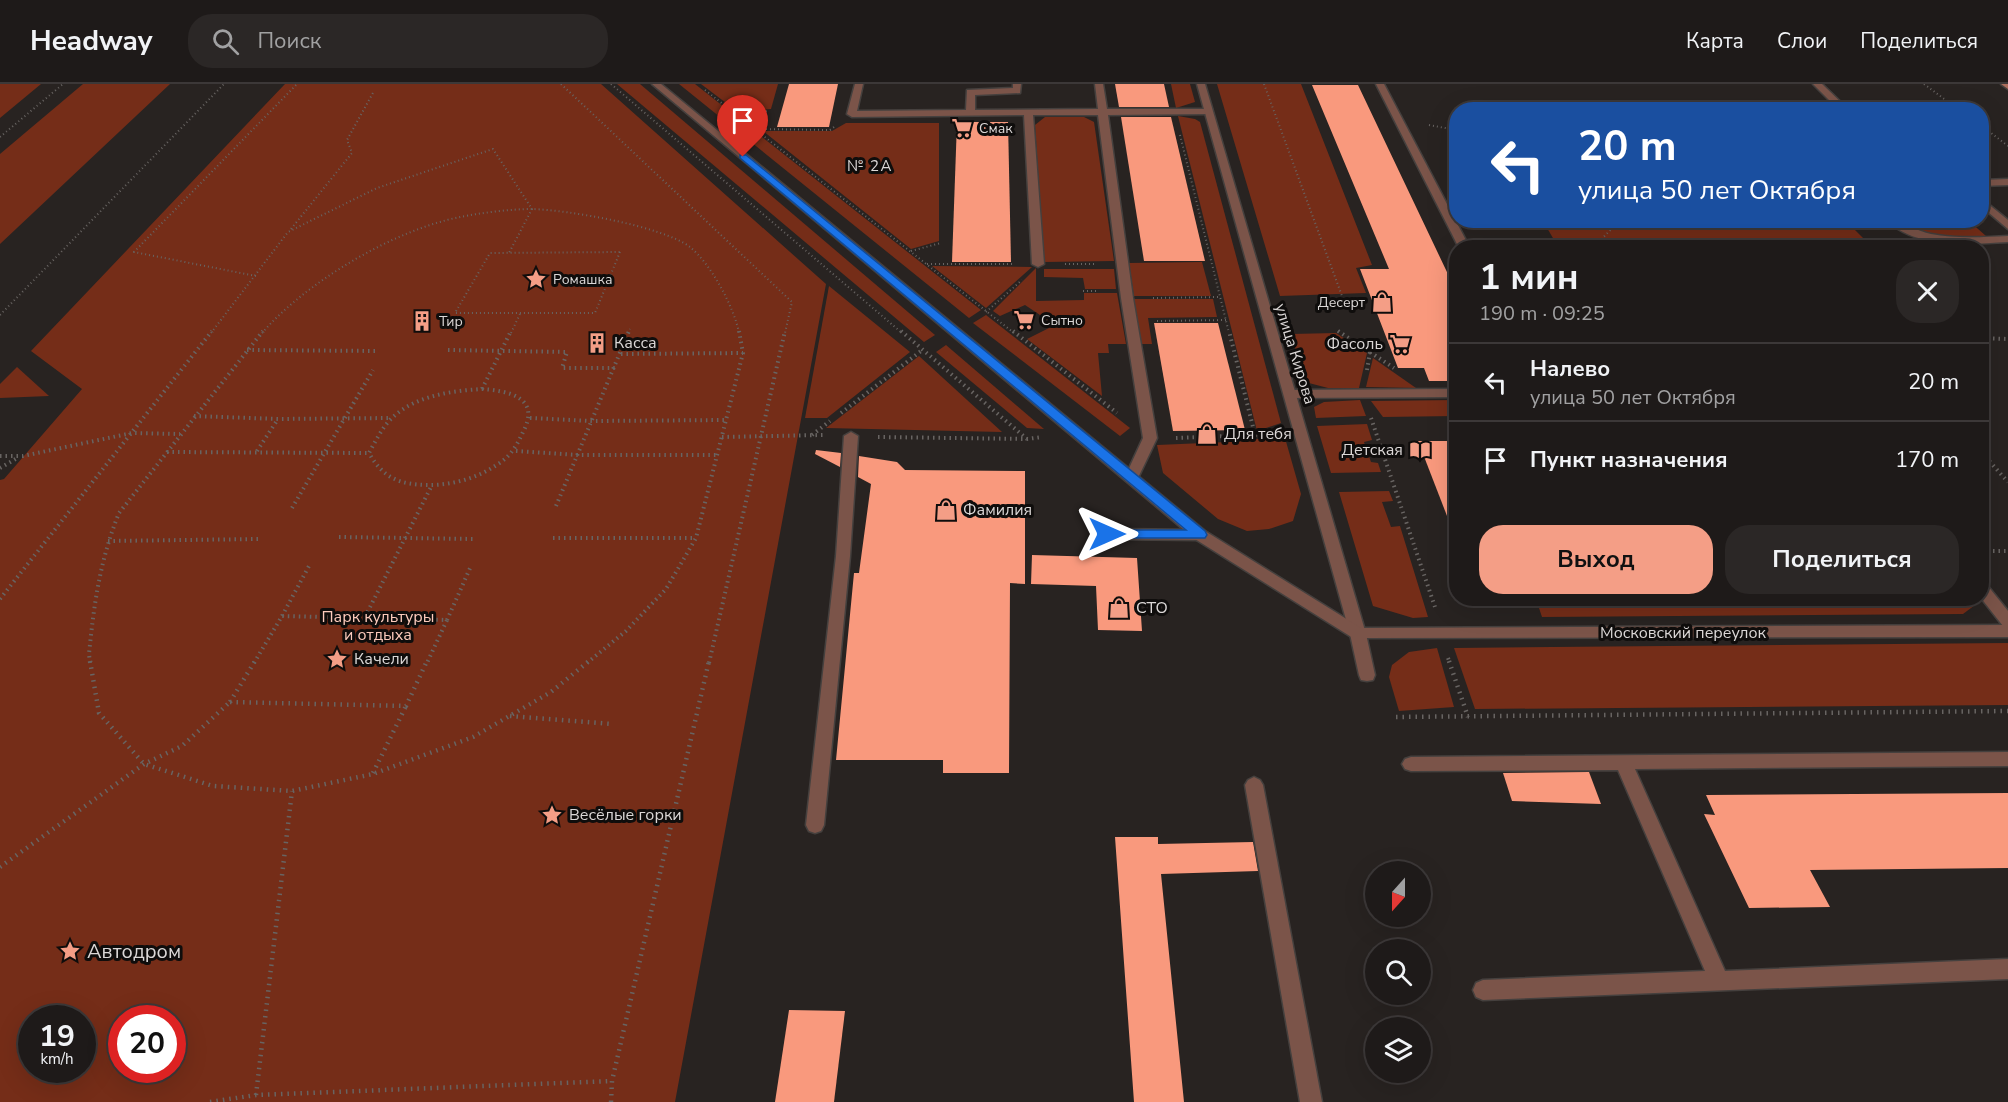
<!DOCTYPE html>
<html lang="ru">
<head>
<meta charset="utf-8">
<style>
  :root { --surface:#1e1a19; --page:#2b2726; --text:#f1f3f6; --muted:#a1a1a2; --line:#3c3838; --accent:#f49e86 }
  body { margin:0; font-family:"Nunito Sans",sans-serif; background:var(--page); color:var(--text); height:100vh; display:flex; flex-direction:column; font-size:22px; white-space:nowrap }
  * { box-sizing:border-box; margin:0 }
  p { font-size:20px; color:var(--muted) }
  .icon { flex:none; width:33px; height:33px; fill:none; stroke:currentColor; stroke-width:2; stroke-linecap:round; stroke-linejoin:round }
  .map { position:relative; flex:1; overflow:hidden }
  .details { position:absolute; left:1449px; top:156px; width:540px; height:366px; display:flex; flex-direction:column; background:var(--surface); border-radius:24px; box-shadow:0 6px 24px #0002,0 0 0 2px var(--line) }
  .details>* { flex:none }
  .hud { position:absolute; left:1449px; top:18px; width:540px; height:126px; border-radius:24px; box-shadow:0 6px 24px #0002,0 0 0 2px var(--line); background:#1a4fa0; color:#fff; overflow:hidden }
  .needle { width:39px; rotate:201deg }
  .buttons { position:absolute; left:1365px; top:777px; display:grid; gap:12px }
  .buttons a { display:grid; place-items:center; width:66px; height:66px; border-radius:50%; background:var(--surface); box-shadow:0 6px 24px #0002,0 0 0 2px var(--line); font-size:30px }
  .speed { position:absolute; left:18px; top:921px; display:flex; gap:12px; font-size:30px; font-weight:700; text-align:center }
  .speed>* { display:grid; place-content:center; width:78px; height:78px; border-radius:50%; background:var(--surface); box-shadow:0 6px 24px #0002,0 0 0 2px var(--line); line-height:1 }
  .speed small { font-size:15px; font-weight:400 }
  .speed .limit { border:9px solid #d22; background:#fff; color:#111 }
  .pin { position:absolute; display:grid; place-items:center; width:51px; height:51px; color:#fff; margin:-62px -26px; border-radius:50% 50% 50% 0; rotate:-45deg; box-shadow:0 0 6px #0007 }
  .pin .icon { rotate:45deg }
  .me { position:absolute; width:66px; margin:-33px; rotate:90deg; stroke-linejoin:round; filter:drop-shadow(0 0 4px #0008) }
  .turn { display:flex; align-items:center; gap:21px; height:126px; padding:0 30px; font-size:27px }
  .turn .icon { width:78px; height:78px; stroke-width:2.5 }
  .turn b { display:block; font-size:42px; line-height:51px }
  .round { display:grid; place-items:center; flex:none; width:63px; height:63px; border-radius:24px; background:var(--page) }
  .head { display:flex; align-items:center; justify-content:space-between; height:102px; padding:0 30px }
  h1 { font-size:36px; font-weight:700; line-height:45px }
  .primary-button { display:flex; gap:12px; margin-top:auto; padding:12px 30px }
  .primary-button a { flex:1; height:69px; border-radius:24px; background:var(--accent); color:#111; font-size:24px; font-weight:700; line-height:69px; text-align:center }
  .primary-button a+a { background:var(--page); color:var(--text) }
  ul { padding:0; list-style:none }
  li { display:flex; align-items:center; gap:18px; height:78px; padding:0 30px; border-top:2px solid var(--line) }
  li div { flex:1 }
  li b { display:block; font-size:22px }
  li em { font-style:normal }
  header { display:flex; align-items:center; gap:36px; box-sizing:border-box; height:84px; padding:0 30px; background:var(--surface); border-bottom:2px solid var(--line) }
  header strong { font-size:28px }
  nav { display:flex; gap:33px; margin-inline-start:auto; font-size:21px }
  .search { width:420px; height:54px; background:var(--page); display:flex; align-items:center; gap:15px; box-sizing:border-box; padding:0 21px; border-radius:24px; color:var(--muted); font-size:22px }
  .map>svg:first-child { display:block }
  .green { fill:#752d18; fill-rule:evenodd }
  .building { fill:#f9997d }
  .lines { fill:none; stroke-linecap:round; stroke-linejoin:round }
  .service-casing { stroke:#45403e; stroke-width:3 }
  .minor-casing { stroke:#45403e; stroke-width:3 }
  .tertiary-casing { stroke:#45403e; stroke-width:3 }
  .secondary-casing { stroke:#45403e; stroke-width:3 }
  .path-far2 { stroke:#686462; stroke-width:2; stroke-dasharray:1 3; stroke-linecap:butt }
  .path-far1 { stroke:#686462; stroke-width:4; stroke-dasharray:1.5 4; stroke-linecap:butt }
  .path { stroke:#686462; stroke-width:4.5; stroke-dasharray:1.5 5; stroke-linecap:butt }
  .service { fill:#7b5449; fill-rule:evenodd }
  .minor { fill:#7b5449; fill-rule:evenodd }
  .tertiary { fill:#7b5449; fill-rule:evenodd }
  .secondary { fill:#ac6e5d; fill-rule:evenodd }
  .route { fill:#1a73e8; stroke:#114b97; stroke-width:1.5 }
  .labels { text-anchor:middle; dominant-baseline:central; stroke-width:6; stroke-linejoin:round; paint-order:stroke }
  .far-poi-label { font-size:14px; fill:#dcd8d7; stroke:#0f0d0c; text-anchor:start }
  .far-neighbourhood-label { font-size:15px; letter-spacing:1.5px; fill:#dcd8d7; stroke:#0f0d0c }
  .poi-label { font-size:16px; fill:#dcd8d7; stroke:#0f0d0c; text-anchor:start }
  .street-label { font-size:16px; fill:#dcd8d7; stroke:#0f0d0c }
  .park-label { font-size:16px; fill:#fdcbbc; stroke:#0f0d0c }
  .near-poi-label { font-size:20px; fill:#dcd8d7; stroke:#0f0d0c; text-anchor:start }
</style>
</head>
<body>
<header>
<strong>Headway</strong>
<div class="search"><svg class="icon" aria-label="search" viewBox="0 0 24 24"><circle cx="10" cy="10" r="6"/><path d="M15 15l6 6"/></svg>Поиск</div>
<nav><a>Карта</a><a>Слои</a><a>Поделиться</a></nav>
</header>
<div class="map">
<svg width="2008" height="1018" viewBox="0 0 2008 1018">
  <rect width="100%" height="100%" fill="#282321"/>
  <g class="green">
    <path d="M0 0H41L0 34Z"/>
    <path d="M83 0H170L0 160V70Z"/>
    <path d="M285 0H601L826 200 675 1018H0V396L4 395 82 305 31 267ZM32 934H82V986H32ZM122 934H172V986H122Z"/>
    <path d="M617 0H640L935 251 924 258Z"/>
    <path d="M679 0H695L981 226 969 234Z"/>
    <path d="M701 0H778L771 25 738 28Z"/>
    <path d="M1171 0H1190L1195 18 1176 24Z"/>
    <path d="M1217 0H1301L1372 181 1356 184 1366 209 1280 212Z"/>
    <path d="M1178 32 1195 35 1200 38 1281 339 1257 347Z"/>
    <path d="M1045 33H1084L1094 38 1114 177 1044 178 1035 41Z"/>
    <path d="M846 39H939V157L911 165 763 47H832Z"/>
    <path d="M1543 137H1846L1872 163H1562L1557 161Z"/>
    <path d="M1897 137H1969L1986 152C1957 153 1922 157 1897 137Z"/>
    <path d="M1202 178 1211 212H1134L1129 179Z"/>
    <path d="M932 182 1032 183 986 224Z"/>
    <path d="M1036 184V217L1084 216V209H1117L1126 260H1108L1109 269H1098L1102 312 1027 255 1055 241 1025 221 1000 232 993 227Z"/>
    <path d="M1044 185H1114L1116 205H1085L1083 194 1044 193Z"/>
    <path d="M829 202 910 268 827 334H805Z"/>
    <path d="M1134 215H1213L1217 233 1148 234 1152 260H1141Z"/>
    <path d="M986 231 1130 344 1120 352 973 239Z"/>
    <path d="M1336 249 1367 269 1359 304H1328L1305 298 1291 250Z"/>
    <path d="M946 261 1044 345 1027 344 936 268Z"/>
    <path d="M919 272 1002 348 826 344Z"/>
    <path d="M1373 274 1416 304 1366 303Z"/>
    <path d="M17 283 49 312 0 314V300Z"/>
    <path d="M1360 316 1366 332 1316 334 1314 323 1324 318Z"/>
    <path d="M1456 316V332L1383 333 1371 317Z"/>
    <path d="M1367 340 1372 356 1364 358 1371 378 1378 379 1381 388 1331 389 1317 342Z"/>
    <path d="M1283 347 1301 410 1293 437 1269 445 1247 447 1218 435 1163 389 1157 361 1251 357Z"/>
    <path d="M1389 407 1393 417 1382 418 1391 443 1400 442 1428 533 1413 534 1373 522 1339 408Z"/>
    <path d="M1975 521 1963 530 1542 533 1539 524Z"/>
    <path d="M2008 559V621L1475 625 1454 564Z"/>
    <path d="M1437 564 1454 623 1399 627 1389 593 1392 581 1409 568Z"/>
  </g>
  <g class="building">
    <path d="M789 0H838L829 43H777Z"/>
    <path d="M1115 0H1164L1169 23H1119Z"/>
    <path d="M1312 1H1358L1456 207V297H1429L1424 284H1398L1360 185H1389Z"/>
    <path d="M1121 33H1171L1205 177H1144Z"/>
    <path d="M957 38H1008L1011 178H952Z"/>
    <path d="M1154 239H1218L1245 346 1173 347Z"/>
    <path d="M1418 357H1456V449L1454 450Z"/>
    <path d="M816 366 841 369 840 383 815 370Z"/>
    <path d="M859 372 897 378 905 386 1025 387V500L1010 499 1009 689H943V676H836L854 489H859L871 400 858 393Z"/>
    <path d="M1032 471 1137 474 1142 547 1098 546 1096 502 1031 500Z"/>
    <path d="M1589 688 1601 720 1512 717 1503 689Z"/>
    <path d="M2008 709V784L1810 786 1830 823 1749 824 1704 730 1715 731 1706 711Z"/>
    <path d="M1115 753H1158V760L1253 758 1258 787 1161 790 1184 1018H1134Z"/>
    <path d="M789 926 845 927 834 1018H775Z"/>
  </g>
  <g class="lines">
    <g class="service-casing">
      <g id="service">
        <path d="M855 0H863L857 27 966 26 967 6 1013 4V0H1021L1020 9 975 11V26L1098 25 1095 0H1103L1107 25H1212V29L1209 30 1108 31 1133 214 1157 354 1137 396H1127L1125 393 1143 354 1121 214 1098 31H1033L1044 180 1038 183 1032 180 1024 31 852 33 847 30Z"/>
        <path d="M1376 0H1384L1470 164H1459Z"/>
        <path d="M1813 0H1822L1849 26H1839Z"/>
        <path d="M2008 95V101L1982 102V96Z"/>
        <path d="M1982 115 2008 136V145L1982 123Z"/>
        <path d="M1886 136C1903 136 1915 147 1931 150 1956 155 1983 153 2008 152V158C1969 160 1918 166 1886 136Z"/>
        <path d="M1456 305V313L1290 314 1284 310 1290 306Z"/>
        <path d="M851 348 858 352 850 472 824 741 821 747 815 749 809 747 806 741 836 472 844 352Z"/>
        <path d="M1107 445 1200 446 1207 451 1200 456 1107 455 1100 450Z"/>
        <path d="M1982 499 1987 501 2008 527V544L2003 542 1981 514Z"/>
        <path d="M1358 544 1363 546 1366 550 1375 591 1373 596 1367 597 1361 596 1359 591 1350 550 1353 546Z"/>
        <path d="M2008 668V682L1635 685 1725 887 2008 875V895L1483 916 1476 913 1473 906 1476 899 1483 896 1705 887 1618 686 1411 687 1405 685 1402 680 1405 675 1411 673Z"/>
        <path d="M1254 693 1260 696 1263 701 1322 1018H1300L1245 701 1248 696Z"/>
      </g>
    </g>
    <g class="minor-casing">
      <path id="minor" d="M1197 0H1205L1366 550 1363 554H1353L1350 550Z"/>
    </g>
    <g class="tertiary-casing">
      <path id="tertiary" d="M652 0H661L1205 447 1361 544 2008 541V553L1353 554 1195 455Z"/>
    </g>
    <g class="secondary-casing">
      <path id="secondary" d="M2001 0H2008V5Z"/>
    </g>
    <g class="path-far2">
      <path d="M561 0 792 218 785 249"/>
      <path d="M611 0 902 249"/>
      <path d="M1264 0 1342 212"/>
      <path d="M1924 0 1959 26"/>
      <path d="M705 6 1014 249"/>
      <path d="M738 30 769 27"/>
      <path d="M1429 41 1456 46"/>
      <path d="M1982 42 2008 62"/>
      <path d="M758 45 830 46 834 43"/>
      <path d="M1180 51 1229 249"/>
      <path d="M0 53 63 0"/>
      <path d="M291 145 352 69 347 56 374 7"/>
      <path d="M1593 164 1620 136"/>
      <path d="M911 167 941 159"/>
      <path d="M620 168 595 229H455L490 169Z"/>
      <path d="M927 180H1013"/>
      <path d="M1065 180H1097"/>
      <path d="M256 192 134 168 297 0"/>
      <path d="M1083 207H1099"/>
      <path d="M1153 214 1221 213"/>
      <path d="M986 228 1022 196"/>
      <path d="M0 231 224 0"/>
      <path d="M1157 237 1226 236"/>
      <path d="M1338 247 1340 249"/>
      <path d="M211 249 288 148 377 104 493 65 532 125 509 169"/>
      <path d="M262 249C306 198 394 146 460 133 480 129 511 125 532 125 568 126 662 142 690 163 711 180 734 223 739 249"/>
      <path d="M511 249 520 230"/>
      <path d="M628 249 630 245"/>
    </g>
    <g class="path-far1">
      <path d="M901 247 1027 355"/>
      <path d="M1013 247 1117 329"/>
      <path d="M1338 247 1394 284"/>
      <path d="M1982 254 2008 255"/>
      <path d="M247 266 379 267"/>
      <path d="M448 266 567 268 562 284H615"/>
      <path d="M621 270 743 269"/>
      <path d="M1367 286 1370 268"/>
      <path d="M482 305C510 307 541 314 523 348 517 361 511 372 498 380 478 394 453 401 429 401 400 401 383 394 369 369 375 358 381 346 389 337 412 312 450 307 482 305Z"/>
      <path d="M482 305 511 247"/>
      <path d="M841 329 921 267"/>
      <path d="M194 332 278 335 390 334"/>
      <path d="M530 334 592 337 726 336"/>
      <path d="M1371 334 1435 523"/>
      <path d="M812 351 830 337"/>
      <path d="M1255 351 1274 346"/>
      <path d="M722 353 823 351"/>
      <path d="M878 353 1027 355 1042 353"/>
      <path d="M1176 354 1255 351 1229 247"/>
      <path d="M257 367 278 335"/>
      <path d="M516 367 578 371H719"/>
      <path d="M167 368 369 369"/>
      <path d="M1982 369 2008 398"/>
      <path d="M0 372H23L132 349 180 350"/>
      <path d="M0 384 19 373"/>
      <path d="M556 422 629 247"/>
      <path d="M292 424 373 286"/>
      <path d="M339 453 474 455"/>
      <path d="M553 454H695"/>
      <path d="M108 457 259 455"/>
      <path d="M1982 467H2008"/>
      <path d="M0 515 212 247"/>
      <path d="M1823 518 1962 516"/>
      <path d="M282 532 309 482"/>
      <path d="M365 533 432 401"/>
      <path d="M447 536 471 482"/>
      <path d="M1448 574 1450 579"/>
      <path d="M90 579 89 570C94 520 100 476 119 429L263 247"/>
      <path d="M254 579 282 532 447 536 427 579"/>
      <path d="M587 579 626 547 666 505 696 454 743 269 739 247"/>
      <path d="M709 579 785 247"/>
    </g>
    <g class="path">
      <path d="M90 577 99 629 144 680 213 702 292 707 373 690 473 653 551 608 589 577"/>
      <path d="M1449 577 1468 633"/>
      <path d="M230 618 406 622 427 577"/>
      <path d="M230 618 255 577"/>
      <path d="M510 632 612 640"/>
      <path d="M1396 633 2008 627"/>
      <path d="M373 689 406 622"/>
      <path d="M0 783 144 680 182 662 230 618"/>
      <path d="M256 1011 292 707"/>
      <path d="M210 1018 256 1011 612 997"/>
      <path d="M611 1018 612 997 709 577"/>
    </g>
    <use href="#service" class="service"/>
    <use href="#minor" class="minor"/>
    <use href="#tertiary" class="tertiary"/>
    <use href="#secondary" class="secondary"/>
  </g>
  <path class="route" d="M740 71H746L1205 447 1207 451 1205 454H1103L1101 450 1107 446H1186L740 74Z"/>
  <defs>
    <g id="supermarket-bare" transform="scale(1.62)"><path d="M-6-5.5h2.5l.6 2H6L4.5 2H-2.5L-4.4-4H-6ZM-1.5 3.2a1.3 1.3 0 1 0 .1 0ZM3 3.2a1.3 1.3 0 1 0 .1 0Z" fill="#f49e86" stroke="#0f0d0c" stroke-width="2.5" paint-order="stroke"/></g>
    <g id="sight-bare" transform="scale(1.62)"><path d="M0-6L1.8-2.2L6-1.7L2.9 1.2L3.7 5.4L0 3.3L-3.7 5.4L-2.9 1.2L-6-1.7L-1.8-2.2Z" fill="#f49e86" stroke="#0f0d0c" stroke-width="2.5" paint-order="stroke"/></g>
    <g id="shop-bare" transform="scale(1.62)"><path d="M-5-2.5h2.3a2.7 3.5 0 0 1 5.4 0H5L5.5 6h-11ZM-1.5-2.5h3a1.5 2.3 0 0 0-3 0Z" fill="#f49e86" stroke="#0f0d0c" stroke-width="2.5" paint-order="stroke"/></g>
    <g id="building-bare" transform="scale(1.62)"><path d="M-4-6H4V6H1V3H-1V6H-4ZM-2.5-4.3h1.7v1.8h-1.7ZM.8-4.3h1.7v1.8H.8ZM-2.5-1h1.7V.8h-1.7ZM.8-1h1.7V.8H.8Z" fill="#f49e86" stroke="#0f0d0c" stroke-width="2.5" paint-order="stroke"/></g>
    <g id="library-bare" transform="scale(1.62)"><path d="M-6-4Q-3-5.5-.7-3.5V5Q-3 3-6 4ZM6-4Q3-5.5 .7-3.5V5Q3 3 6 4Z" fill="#f49e86" stroke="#0f0d0c" stroke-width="2.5" paint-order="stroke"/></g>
  </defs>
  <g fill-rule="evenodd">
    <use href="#supermarket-bare" x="962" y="44"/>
    <use href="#sight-bare" x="536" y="195"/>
    <use href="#shop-bare" x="1382" y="218"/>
    <use href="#supermarket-bare" x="1024" y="236"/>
    <use href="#building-bare" x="422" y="237"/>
    <use href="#building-bare" x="597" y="259"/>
    <use href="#supermarket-bare" x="1400" y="260"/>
    <use href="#shop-bare" x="1207" y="350"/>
    <use href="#library-bare" x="1420" y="366"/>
    <use href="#shop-bare" x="946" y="426"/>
    <use href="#shop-bare" x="1119" y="524"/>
    <use href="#sight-bare" x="337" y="575"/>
    <use href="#sight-bare" x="552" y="731"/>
    <use href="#sight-bare" x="70" y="867"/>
  </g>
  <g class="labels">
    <g class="far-poi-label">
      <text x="979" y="44">Смак</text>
      <text x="553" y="195">Ромашка</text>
      <text x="1365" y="218" text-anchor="end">Десерт</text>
      <text x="1041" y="236">Сытно</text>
      <text x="439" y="237">Тир</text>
    </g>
    <g class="far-neighbourhood-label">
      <text x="870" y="82">№ 2А</text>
    </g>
    <g class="poi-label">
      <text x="614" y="259">Касса</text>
      <text x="1383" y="260" text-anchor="end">Фасоль</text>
      <text x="1224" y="350">Для тебя</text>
      <text x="1403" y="366" text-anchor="end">Детская</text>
      <text x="963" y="426">Фамилия</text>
      <text x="1136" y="524">СТО</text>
      <text x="354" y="575">Качели</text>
      <text x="569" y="731">Весёлые горки</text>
    </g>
    <g class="street-label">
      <text transform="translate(1295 270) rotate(73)">улица Кирова</text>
      <text x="1683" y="549">Московский переулок</text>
    </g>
    <g class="park-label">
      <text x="378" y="533">Парк культуры<tspan x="378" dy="18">и отдыха</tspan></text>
    </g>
    <g class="near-poi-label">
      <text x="87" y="867">Автодром</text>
    </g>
  </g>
</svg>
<div class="buttons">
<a><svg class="needle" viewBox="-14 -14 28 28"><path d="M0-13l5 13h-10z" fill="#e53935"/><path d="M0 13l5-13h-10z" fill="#a1a1a2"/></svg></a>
<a><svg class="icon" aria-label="search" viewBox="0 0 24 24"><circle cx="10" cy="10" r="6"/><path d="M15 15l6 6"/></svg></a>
<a><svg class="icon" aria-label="layers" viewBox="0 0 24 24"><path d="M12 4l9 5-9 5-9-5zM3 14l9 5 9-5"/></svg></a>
</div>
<div class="speed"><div>19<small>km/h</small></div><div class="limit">20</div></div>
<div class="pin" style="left:743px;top:73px;background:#d93025"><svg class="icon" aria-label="arrive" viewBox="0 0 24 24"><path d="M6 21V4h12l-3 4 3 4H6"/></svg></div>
<svg class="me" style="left:1107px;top:450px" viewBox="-20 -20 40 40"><path d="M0-17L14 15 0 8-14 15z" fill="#1a73e8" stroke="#fff" stroke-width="4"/></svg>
<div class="hud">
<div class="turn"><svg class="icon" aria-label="left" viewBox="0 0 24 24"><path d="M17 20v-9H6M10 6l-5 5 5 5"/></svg><div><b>20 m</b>улица 50 лет Октября</div></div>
</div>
<section class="details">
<div class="head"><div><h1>1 мин</h1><p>190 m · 09:25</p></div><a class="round"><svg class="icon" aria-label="close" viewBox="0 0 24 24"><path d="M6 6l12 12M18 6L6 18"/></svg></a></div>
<ul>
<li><svg class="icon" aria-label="left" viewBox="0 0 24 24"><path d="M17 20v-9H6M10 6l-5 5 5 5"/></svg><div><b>Налево</b><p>улица 50 лет Октября</p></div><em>20 m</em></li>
<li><svg class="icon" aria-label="arrive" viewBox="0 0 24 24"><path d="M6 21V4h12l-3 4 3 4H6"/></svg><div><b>Пункт назначения</b></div><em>170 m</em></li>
</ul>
<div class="primary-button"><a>Выход</a><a>Поделиться</a></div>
</section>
</div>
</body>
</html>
